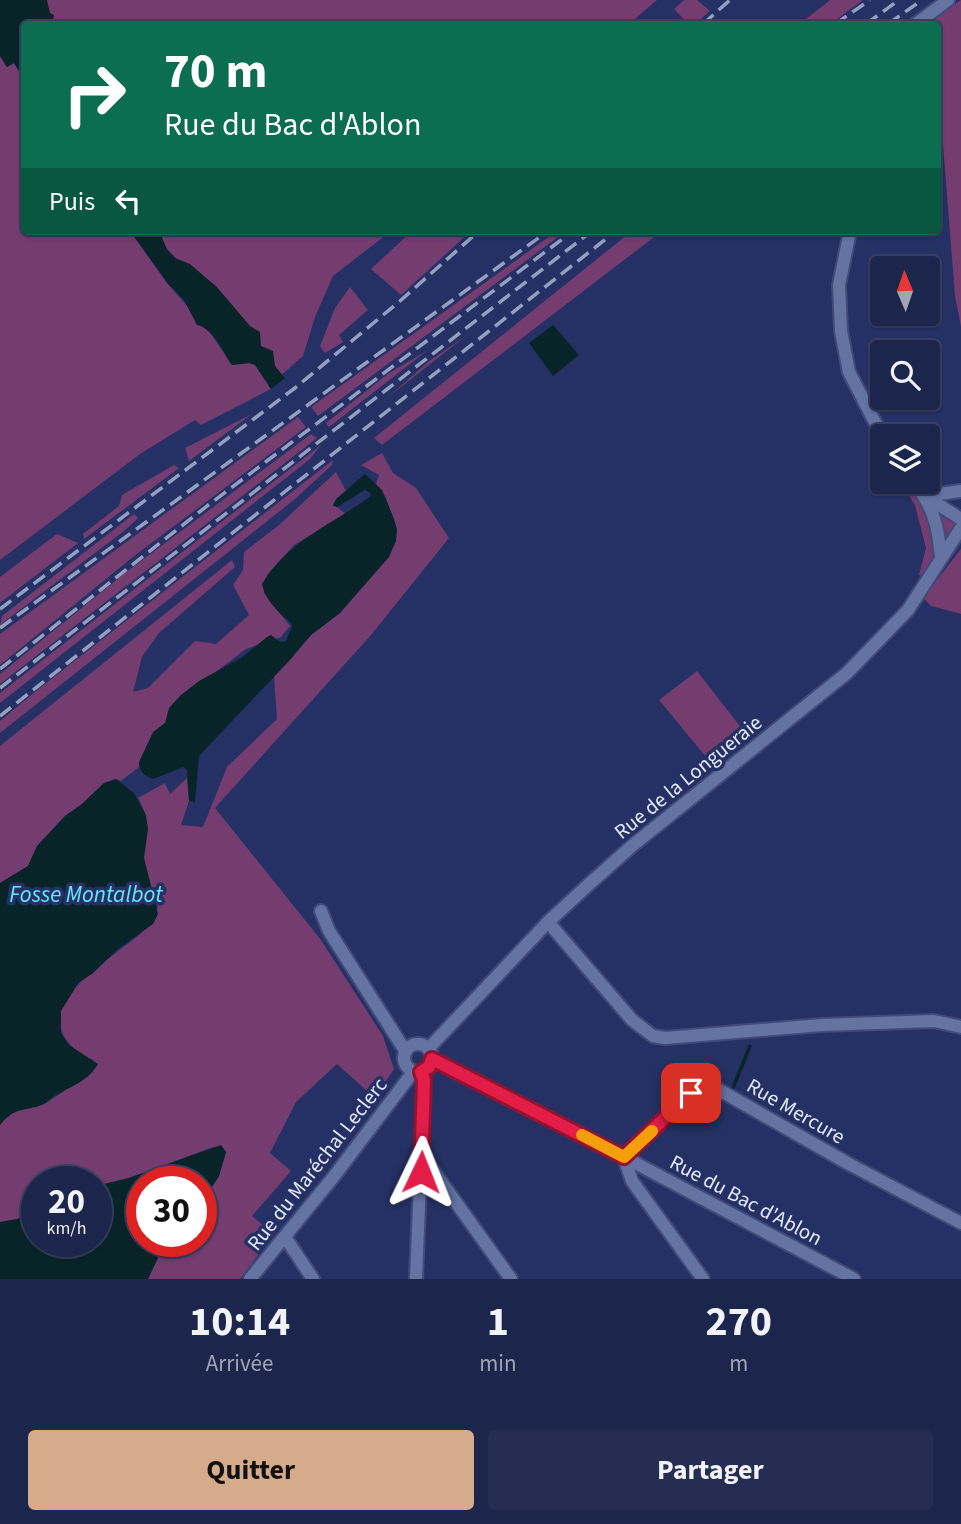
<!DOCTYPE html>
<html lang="fr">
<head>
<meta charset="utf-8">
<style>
  :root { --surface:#1c254b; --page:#252d52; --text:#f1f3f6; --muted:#a0a5b5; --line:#3a4263; --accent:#d6ab8b }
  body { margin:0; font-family:"Source Sans 3",sans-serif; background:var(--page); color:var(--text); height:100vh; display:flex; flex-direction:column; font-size:26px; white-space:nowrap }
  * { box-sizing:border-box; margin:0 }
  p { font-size:23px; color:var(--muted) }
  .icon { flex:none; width:38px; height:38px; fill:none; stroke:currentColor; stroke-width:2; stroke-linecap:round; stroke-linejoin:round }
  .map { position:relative; height:1279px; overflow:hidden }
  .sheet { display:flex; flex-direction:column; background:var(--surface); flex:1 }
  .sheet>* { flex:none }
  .guide { position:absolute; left:21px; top:21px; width:920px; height:214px; border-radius:7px; box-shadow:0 2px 5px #0004,0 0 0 2px var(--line); background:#0b6e4f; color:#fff; overflow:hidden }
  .needle { width:46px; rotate:358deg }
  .controls { position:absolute; left:870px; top:256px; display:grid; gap:14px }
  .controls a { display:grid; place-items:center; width:70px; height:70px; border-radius:7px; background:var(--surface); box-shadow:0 2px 5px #0004,0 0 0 2px var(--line); font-size:35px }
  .speed { position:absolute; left:21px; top:1166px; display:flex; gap:14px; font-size:35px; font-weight:700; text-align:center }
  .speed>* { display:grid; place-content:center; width:91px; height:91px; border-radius:50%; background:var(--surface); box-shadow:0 2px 5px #0004,0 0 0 2px var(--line); line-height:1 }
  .speed small { font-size:18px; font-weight:400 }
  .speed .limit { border:10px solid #d22; background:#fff; color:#111 }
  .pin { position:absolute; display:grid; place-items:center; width:60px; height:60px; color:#fff; margin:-30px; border-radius:14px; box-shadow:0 4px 10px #0006 }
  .me { position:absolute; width:77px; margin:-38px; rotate:2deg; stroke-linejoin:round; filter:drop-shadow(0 0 5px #0008) }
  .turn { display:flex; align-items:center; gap:24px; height:147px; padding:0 28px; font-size:32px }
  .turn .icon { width:91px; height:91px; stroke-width:2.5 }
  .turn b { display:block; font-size:49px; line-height:60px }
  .then { display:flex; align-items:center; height:66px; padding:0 28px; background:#0003; gap:14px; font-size:26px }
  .eta { display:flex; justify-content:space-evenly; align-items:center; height:119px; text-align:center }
  .eta b { font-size:42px; font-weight:700; line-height:49px }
  .cta { display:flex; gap:14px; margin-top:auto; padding:14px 28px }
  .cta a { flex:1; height:80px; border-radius:7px; background:var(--accent); color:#111; font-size:28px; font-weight:700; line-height:80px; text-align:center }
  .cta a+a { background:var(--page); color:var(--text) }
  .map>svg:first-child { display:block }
  .green { fill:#753c70 }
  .water { fill:#082429 }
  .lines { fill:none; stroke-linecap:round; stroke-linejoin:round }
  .stream { stroke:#082429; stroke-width:3.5 }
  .street-casing { stroke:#404b79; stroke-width:16 }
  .street { stroke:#6473a2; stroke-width:12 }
  .rail { stroke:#959fbf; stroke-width:3.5; stroke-dasharray:14 7; stroke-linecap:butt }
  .route-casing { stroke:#92132f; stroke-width:18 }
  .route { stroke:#e11d48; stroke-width:12 }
  .slow { stroke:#f59e0b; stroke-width:12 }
  .labels { text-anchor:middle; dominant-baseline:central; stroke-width:7; stroke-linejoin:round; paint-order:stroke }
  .street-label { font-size:21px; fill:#e3eafd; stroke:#253164 }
  .water-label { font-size:23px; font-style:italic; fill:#61e7fe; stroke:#253164 }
</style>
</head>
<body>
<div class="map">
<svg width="961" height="1279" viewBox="0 0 961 1279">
  <rect width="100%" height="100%" fill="#253164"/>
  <g class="green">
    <path d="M43 0H657L629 24H48Z"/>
    <path d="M684 0H697L710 11 695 24H689L674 9Z"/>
    <path d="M830 0H863L830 24H800Z"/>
    <path d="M961 0V327L955 296 941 119 938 114V24H927Z"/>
    <path d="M0 56 7 67 14 63 24 79V231H130L168 284 211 334 232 365 249 363 255 365 271 389 201 425 195 420 140 454 0 560Z"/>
    <path d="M148 231H391L333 276 315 317 303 356 279 377 184 266Z"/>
    <path d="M412 231H471L401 295 371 269Z"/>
    <path d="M557 231H566L318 416 311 407Z"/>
    <path d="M632 231H662L382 445 374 438Z"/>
    <path d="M350 287 368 310 339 335 343 342 325 353 320 346 335 308Z"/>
    <path d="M467 335 387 398 428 362Z"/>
    <path d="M428 350 329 427 326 423 389 373Z"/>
    <path d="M252 414 189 461 185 448Z"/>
    <path d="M298 417 306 427 138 553 0 665V634Z"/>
    <path d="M311 434 317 438 0 684V674L125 573Z"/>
    <path d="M321 445 310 459 0 703V693Z"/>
    <path d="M382 453 393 473 416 488 449 538 371 635 215 808 321 940 383 1036 394 1069 375 1098 337 1064 296 1102 270 1153 291 1171 252 1216 274 1234 240 1279H148L158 1256 172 1241H201V1204L219 1176 226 1152 213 1147 129 1178 96 1186V1181H37V1207L27 1210 18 1219 0 1222V1121C11 1103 34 1111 49 1101 55 1097 62 1093 67 1089 77 1082 85 1069 93 1060 80 1055 71 1048 64 1036 41 997 116 956 140 934 147 928 152 916 158 907 152 893 145 874 144 858 143 834 152 822 138 798L165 783 170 794 187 778 189 801 181 825 203 827 227 767 277 719 274 676 311 635 340 613 397 530 386 498 376 484 379 475 361 465Z"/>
    <path d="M333 460 332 465 295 499 0 733V721L41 687Z"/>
    <path d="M174 465 179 468 84 539 83 534 119 506 122 495Z"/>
    <path d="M336 472 346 491 333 504 346 514 294 545 267 575 264 593 290 626 281 637 246 649 197 686 152 738 139 767 121 781 116 779 104 783 82 804 65 816 37 846 28 866 0 883V746L232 560 235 567 159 633 142 657 133 692 148 688 195 641 216 644 249 615 233 585 243 570 244 552 279 525Z"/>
    <path d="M900 481H906C927 514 947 539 925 577L919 575 926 548 915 505Z"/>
    <path d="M936 509 957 522 945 542Z"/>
    <path d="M134 514 138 518 124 531 0 625 2 616Z"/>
    <path d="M57 534 78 543 0 603V577Z"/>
    <path d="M961 549V614L931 606 923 598Z"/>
    <path d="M697 671 746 734 711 763 659 700Z"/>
  </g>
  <g class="water">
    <path d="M0 0H47L50 13 54 15 53 20 56 24H24V79L14 63 7 67 0 56Z"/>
    <path d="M130 231H159L167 249 175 258 190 264 205 277 216 286 250 326 260 332 261 346 273 351 275 366 285 378 271 389 255 365 249 363 232 365C223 352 213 328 197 325L184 300 168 284Z"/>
    <path d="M553 325 579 355 553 376 529 343Z"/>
    <path d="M365 474 382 490 394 519 397 530 396 541 389 557 340 613 311 635 289 661 199 756 195 802 189 801 187 771 184 767 153 779C144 776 139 771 139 762L153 732 165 723 169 708 181 695 199 681 241 658 267 637 271 635 280 642 286 641 292 626 291 623C279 613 265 600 262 584 288 541 331 525 371 496L370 493 365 490 337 507 333 506 336 499Z"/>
    <path d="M116 779 134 793 146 815 148 829 144 858 158 914 153 924 118 949 92 974 79 982 61 1011V1033L69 1045 98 1064C88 1081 74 1085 58 1094 53 1096 49 1101 44 1104 23 1113 17 1105 0 1125V883L28 866 37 846 65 816 82 804 104 783Z"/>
    <path d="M221 1145 226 1152 219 1176 201 1204V1181H142V1241H172L159 1256 148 1279H0V1222L18 1219 27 1210 37 1207V1241H96V1186L129 1178Z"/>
  </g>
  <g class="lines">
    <path class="stream" d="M733 1088 750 1046"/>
    <g class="street-casing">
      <g id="street">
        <path d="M916 24 948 0"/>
        <path d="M850 231 839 285 841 331 849 372 882 436"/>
        <path d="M913 481C934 508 938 525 941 558"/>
        <path d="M925 496 961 519"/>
        <path d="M925 496 961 491"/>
        <path d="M321 911 329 931 406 1052"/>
        <path d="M548 922 632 1020 653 1036 665 1038 822 1025 934 1021 961 1027"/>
        <circle cx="418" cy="1058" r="14"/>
        <path d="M428 1049 548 922 587 886 633 845 847 673 908 610 961 528"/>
        <path d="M432 1059 624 1157 854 1279"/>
        <path d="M422 1155 511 1279"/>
        <path d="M285 1237 313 1279"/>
        <path d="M250 1279 335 1175 413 1072"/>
        <path d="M416 1279 424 1080 421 1072"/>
        <path d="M703 1279 632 1181 624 1157 691 1093 714 1087 849 1164 961 1223"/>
      </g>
    </g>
    <use href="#street" class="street"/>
    <g class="rail">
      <path d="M703 24 730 0"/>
      <path d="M835 24 870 0"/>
      <path d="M866 24 899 0"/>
      <path d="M888 24 922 0"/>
      <path d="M0 609 295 388 400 301 479 231"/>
      <path d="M0 628 548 231"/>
      <path d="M0 669 207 506 573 231"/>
      <path d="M0 688 592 231"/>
      <path d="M0 716 616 231"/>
    </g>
  </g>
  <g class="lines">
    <g class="route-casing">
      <path id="route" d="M421 1172 424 1080 421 1072 429 1067 432 1059 624 1157 691 1093"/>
    </g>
    <use href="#route" class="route"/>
    <path class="slow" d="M582 1135 624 1157 652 1131"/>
  </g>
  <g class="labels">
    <g class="street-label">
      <text transform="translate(688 777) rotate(-39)">Rue de la Longueraie</text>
      <text transform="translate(796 1111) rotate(30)">Rue Mercure</text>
      <text transform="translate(317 1164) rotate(-52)">Rue du Maréchal Leclerc</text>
      <text transform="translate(746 1200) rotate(28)">Rue du Bac d'Ablon</text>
    </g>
    <g class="water-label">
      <text x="86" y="894">Fosse Montalbot</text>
    </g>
  </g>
</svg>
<div class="controls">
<a><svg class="needle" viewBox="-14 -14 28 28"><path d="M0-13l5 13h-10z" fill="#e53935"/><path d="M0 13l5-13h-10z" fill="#a0a5b5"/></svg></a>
<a><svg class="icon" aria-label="search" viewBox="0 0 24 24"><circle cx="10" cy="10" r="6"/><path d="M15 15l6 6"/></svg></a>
<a><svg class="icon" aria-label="layers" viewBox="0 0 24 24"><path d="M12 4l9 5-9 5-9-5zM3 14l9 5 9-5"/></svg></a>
</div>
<div class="speed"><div>20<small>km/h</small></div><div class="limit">30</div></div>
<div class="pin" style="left:691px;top:1093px;background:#d93025"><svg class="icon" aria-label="arrive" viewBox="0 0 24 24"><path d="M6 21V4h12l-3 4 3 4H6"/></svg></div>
<svg class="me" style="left:421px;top:1172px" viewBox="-20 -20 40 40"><path d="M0-17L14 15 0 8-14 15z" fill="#e11d48" stroke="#fff" stroke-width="4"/></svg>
<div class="guide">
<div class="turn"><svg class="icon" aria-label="right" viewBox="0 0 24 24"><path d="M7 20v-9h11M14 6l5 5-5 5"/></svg><div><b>70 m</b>Rue du Bac d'Ablon</div></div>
<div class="then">Puis<svg class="icon" aria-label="left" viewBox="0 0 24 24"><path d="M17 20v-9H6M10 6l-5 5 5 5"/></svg></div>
</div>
</div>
<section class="sheet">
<div class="eta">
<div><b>10:14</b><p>Arrivée</p></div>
<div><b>1</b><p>min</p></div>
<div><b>270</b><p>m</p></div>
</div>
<div class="cta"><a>Quitter</a><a>Partager</a></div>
</section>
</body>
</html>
